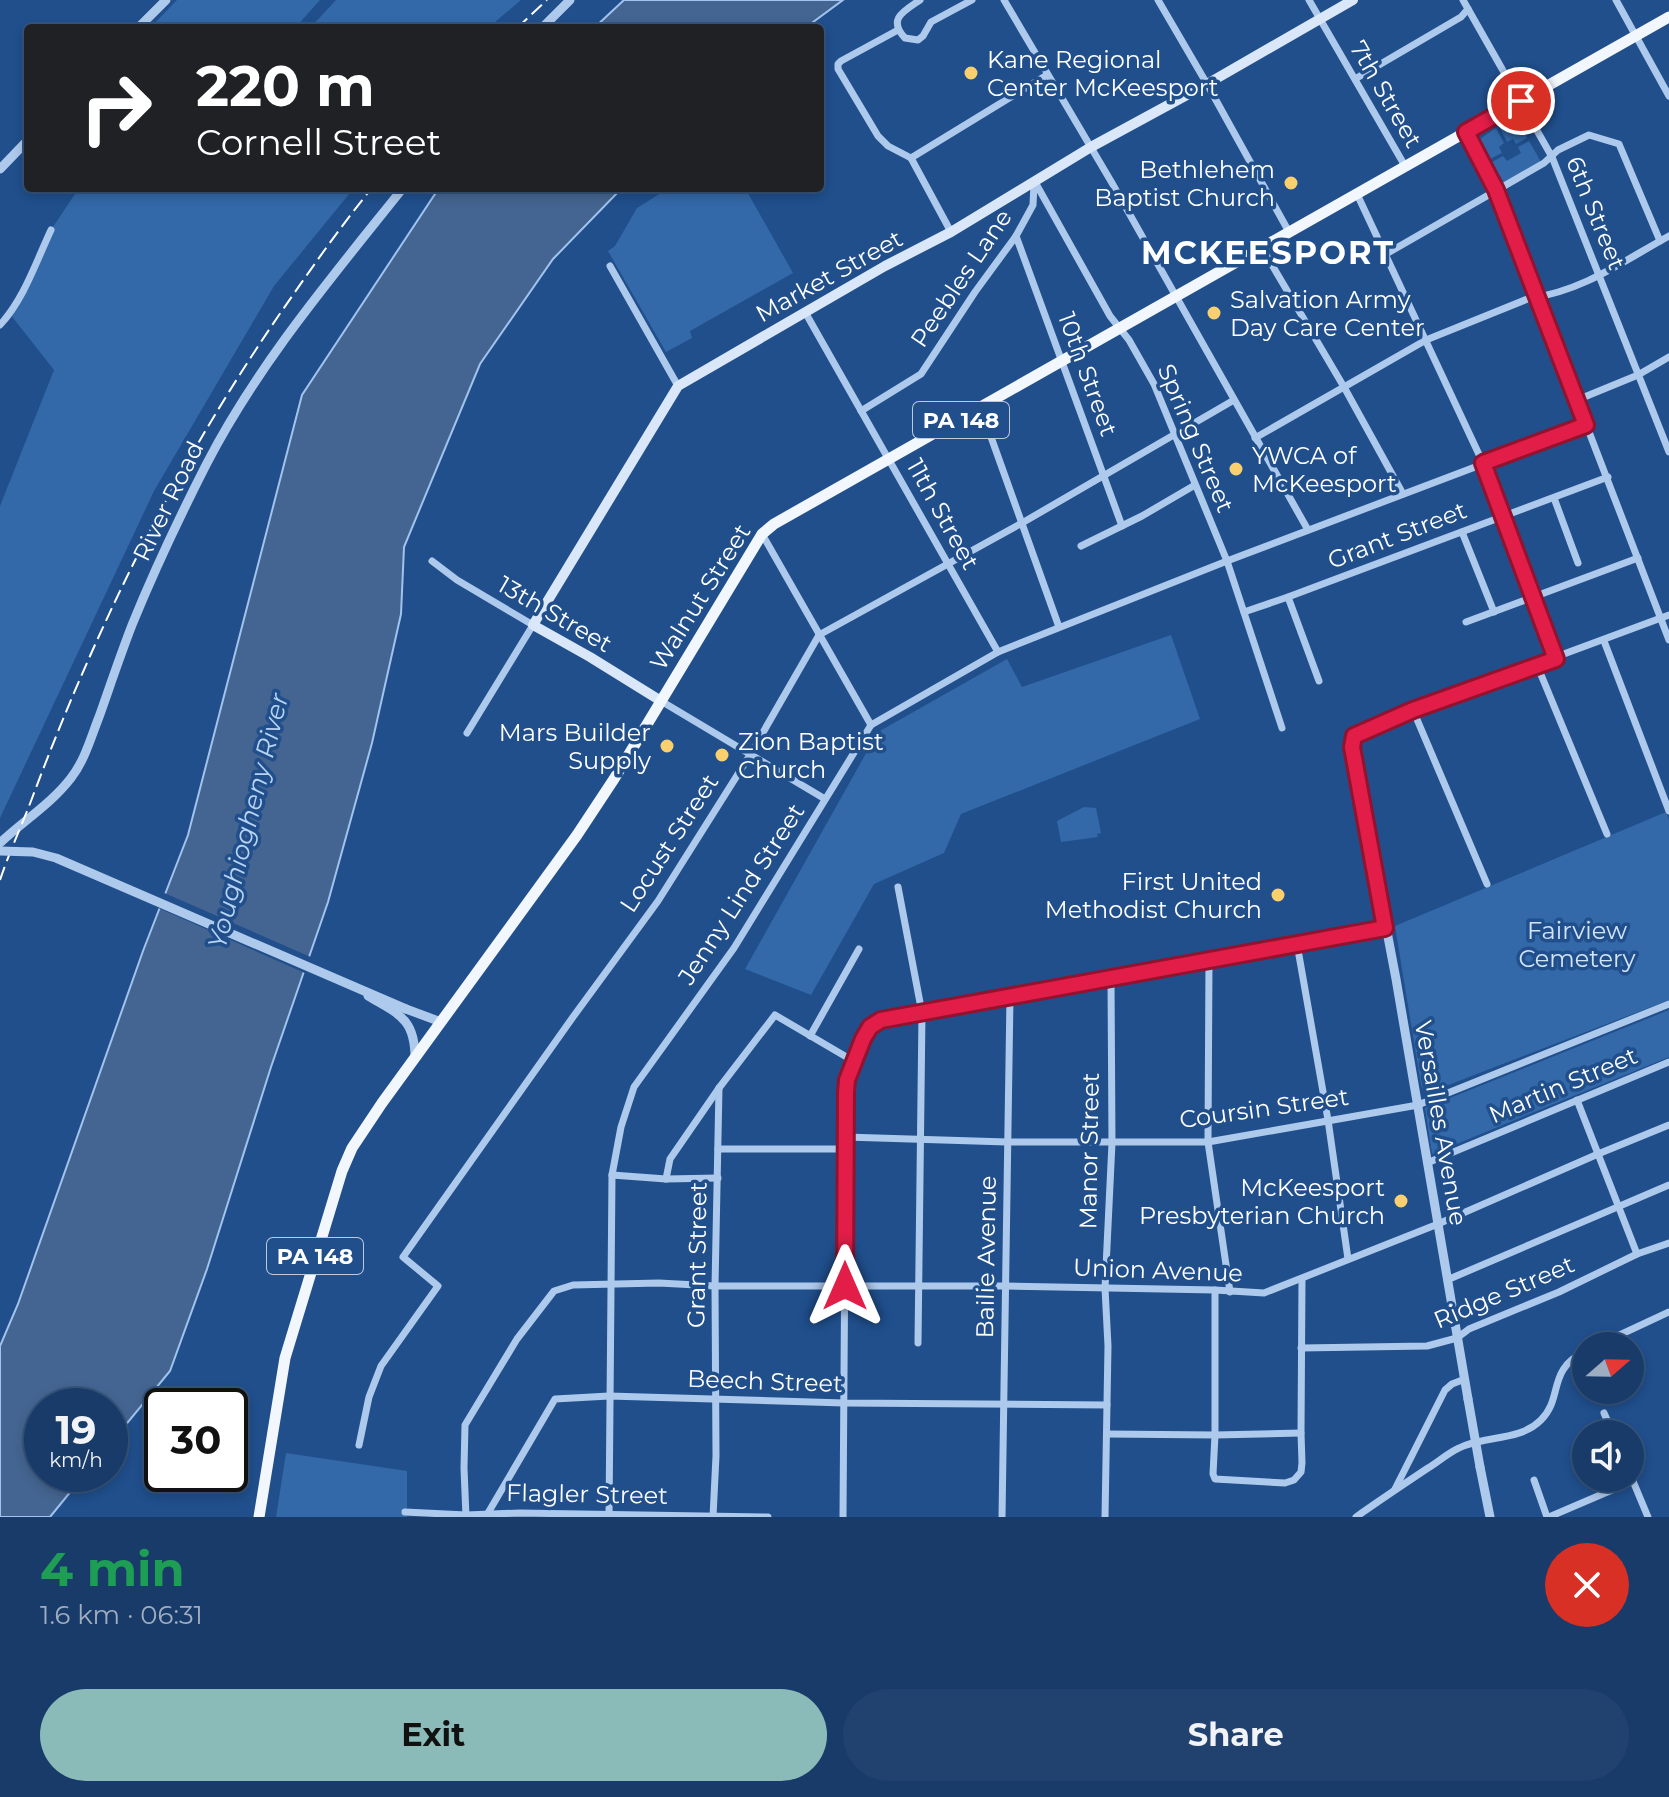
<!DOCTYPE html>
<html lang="en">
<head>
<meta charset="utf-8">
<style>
  :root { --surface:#183b69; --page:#21426f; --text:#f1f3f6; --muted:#9fadc0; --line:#36557d; --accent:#8bbbb9 }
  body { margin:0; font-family:Montserrat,sans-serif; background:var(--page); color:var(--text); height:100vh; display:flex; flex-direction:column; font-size:30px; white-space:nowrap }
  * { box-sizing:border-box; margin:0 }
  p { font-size:26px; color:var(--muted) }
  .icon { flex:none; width:44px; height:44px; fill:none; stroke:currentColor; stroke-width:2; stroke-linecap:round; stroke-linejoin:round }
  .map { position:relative; height:1517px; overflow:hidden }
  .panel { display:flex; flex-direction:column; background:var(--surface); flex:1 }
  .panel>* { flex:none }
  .hud { position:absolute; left:24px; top:24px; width:800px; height:168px; border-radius:8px; box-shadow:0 4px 12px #0003,0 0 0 2px var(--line); background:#202124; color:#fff; overflow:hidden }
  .needle { width:52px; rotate:70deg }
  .buttons { position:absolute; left:1572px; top:1332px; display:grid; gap:16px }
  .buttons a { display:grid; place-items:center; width:72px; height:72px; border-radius:50%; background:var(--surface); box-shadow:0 4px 12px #0003,0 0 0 2px var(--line); font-size:40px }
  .speed { position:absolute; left:24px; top:1388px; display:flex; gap:16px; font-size:40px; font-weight:700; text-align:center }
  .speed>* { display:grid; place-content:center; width:104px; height:104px; border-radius:50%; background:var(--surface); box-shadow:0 4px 12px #0003,0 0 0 2px var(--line); line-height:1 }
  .speed small { font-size:20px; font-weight:400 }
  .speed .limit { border:4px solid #111; border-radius:12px; background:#fff; color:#111 }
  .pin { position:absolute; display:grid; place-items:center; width:68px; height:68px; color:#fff; margin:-34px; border:4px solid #fff; border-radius:50%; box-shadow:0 2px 8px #0007 }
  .me { position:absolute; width:88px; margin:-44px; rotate:0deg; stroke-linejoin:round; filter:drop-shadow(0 0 6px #0008) }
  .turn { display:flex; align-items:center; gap:28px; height:168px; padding:0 40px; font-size:36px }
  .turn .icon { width:104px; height:104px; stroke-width:2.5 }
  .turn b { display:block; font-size:56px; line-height:68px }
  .round { display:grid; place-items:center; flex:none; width:84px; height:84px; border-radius:42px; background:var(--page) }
  .headline { display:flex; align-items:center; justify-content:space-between; height:136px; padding:0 40px }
  h1 { font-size:48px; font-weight:700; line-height:60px; color:#1e9e55 }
  .button { display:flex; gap:16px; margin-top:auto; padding:16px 40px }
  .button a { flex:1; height:92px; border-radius:48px; background:var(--accent); color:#111; font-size:32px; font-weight:700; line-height:92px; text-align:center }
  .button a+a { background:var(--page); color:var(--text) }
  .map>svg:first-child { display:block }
  .green { fill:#3369a9 }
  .water { fill:#446591; stroke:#a0c4ed; stroke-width:2 }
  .pier { fill:#204f8c }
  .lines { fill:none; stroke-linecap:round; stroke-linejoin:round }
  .minor { stroke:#adc9ec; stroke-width:7 }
  .tertiary { stroke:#adc9ec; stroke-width:9 }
  .secondary { stroke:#d9e7f9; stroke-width:10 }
  .primary { stroke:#f2f7fe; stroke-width:11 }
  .rail { stroke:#fff; stroke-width:2; stroke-dasharray:14 6; stroke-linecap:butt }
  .tertiary-bridge { stroke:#adc9ec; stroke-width:9 }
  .route-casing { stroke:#92132f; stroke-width:20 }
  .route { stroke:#e11d48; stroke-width:14 }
  .poi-dot { fill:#f9d06d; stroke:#204f8c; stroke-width:3 }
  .labels { text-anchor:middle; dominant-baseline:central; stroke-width:7; stroke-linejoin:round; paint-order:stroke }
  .shield { fill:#204f8c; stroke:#bccadc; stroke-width:2 }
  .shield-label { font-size:22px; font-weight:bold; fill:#fff }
  .poi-label { font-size:24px; fill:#fff; stroke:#204f8c; text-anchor:start }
  .street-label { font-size:24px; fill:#fff; stroke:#204f8c }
  .park-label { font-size:24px; fill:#d2e4f8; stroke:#204f8c }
  .water-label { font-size:26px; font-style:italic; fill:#b9d3f3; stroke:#204f8c }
  .district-label { font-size:32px; font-weight:bold; letter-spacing:2px; fill:#fff; stroke:#204f8c }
</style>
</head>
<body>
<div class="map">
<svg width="1669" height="1517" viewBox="0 0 1669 1517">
  <rect width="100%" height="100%" fill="#204f8c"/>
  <g class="green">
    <path d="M177 0H320L295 28H150Z"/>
    <path d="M336 0H521L488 28H310Z"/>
    <path d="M1516 116 1527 138 1516 144 1513 139 1507 142 1499 126Z"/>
    <path d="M1496 128 1504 143 1499 147 1502 153 1490 159 1480 139Z"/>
    <path d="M1529 141 1541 162 1504 183 1492 162 1503 156 1507 161 1521 153 1518 147Z"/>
    <path d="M79 188H354L274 286 154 491 0 818V506L54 370 10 314 51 230Z"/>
    <path d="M669 188H745L793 273 690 331 692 338 666 352 608 251 615 246 637 208Z"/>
    <path d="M1171 635 1200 719 961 814 944 853 874 884 811 995 745 969 878 732 1007 659 1022 687Z"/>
    <path d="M1084 807 1096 808 1101 833 1097 834 1098 837 1061 842 1057 821Z"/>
    <path d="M1666 812 1669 820V1000L1425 1094 1421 1085 1395 926Z"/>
    <path d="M1669 1010V1057L1432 1154 1425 1108Z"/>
    <path d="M286 1453 407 1471V1517H276Z"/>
  </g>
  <g class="water">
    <path d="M624 0H843L805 28H594Z"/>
    <path d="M439 188H622L553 259 480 364 404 547 401 614 372 743 328 902 271 1067 207 1269 170 1371 110 1444V1406H42V1474H85L50 1517H0V1346L18 1304 143 951 188 835 302 395Z"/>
  </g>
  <path class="pier" d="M162 892 313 958 307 974 156 907Z"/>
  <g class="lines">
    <g class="minor">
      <path d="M920 0C904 11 887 19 905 38L918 40 923 36 931 22 972 0"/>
      <path d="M1004 0 1112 183 1308 530"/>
      <path d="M1158 0 1207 84 1289 232"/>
      <path d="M1309 0 1405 166"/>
      <path d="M1463 0 1552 157 1669 452"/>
      <path d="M1616 0 1669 96"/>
      <path d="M898 30 841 61 838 64V69L878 136 888 146 911 158"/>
      <path d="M1355 79 1461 17 1468 9"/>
      <path d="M1466 132 1496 190 1669 640"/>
      <path d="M911 158 1047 75"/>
      <path d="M911 158 951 232"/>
      <path d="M1035 182 1110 316 1129 340 1154 384 1227 561 1282 728"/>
      <path d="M1357 194 1483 463 1556 659"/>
      <path d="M1016 236 1122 526"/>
      <path d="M1262 248 1344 387 1403 494"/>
      <path d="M1386 254 1544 163 1558 150 1589 135 1619 144 1660 241"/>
      <path d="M610 266 678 386"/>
      <path d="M805 312 998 652"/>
      <path d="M0 325C24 299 36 262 51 230"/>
      <path d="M1577 400 1638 375 1669 357"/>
      <path d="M981 409 1059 627"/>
      <path d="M861 411 921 374 975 292 1016 236 1033 205 1034 184"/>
      <path d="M1255 438 1426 340 1530 298C1581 292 1625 260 1669 236"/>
      <path d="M1554 498 1578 563"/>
      <path d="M1462 532 1494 612"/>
      <path d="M762 534 871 725"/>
      <path d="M1081 546 1142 516 1195 485"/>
      <path d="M432 561 457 580 533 625 467 733"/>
      <path d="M1288 597 1319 681"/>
      <path d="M1244 612 1288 597 1608 477"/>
      <path d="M1466 622 1638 558"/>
      <path d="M1604 641 1669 811"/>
      <path d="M1537 665 1607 834"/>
      <path d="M661 701 825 799"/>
      <path d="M1413 710 1487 884"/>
      <path d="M1354 736 1413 710 1669 615"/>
      <path d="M898 887 922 1013 918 1343"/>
      <path d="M1297 944 1328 1120 1348 1259"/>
      <path d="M1209 960 1208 1142 1230 1292"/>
      <path d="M810 1036 859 949"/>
      <path d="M1577 1100 1637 1254"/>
      <path d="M845 1137 1007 1142H1208L1418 1105 1669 1004"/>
      <path d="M718 1149H846"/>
      <path d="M1427 1163 1669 1062"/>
      <path d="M612 1175 666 1179 718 1178"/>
      <path d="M666 1179 670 1159 719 1088 775 1015 855 1062"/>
      <path d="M1447 1280 1669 1185"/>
      <path d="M1215 1290V1435L1213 1474 1215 1479 1285 1483 1294 1480 1301 1472 1302 1463 1301 1433 1302 1279"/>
      <path d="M1596 1346 1669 1312"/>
      <path d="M1301 1348 1427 1346 1457 1338 1469 1329 1559 1292 1637 1254 1669 1243"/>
      <path d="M1604 1413 1613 1434"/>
      <path d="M1107 1434 1215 1435 1301 1433"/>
      <path d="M359 1445 369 1397 381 1366 438 1286 403 1257 573 1017 658 901 750 755 819 635 1022 523 1234 400"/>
      <path d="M1630 1474 1648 1517"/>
      <path d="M1534 1480 1547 1517"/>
      <path d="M1395 1489 1445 1390 1452 1384 1465 1379"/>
      <path d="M405 1512 466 1515 520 1513 768 1517"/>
      <path d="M488 1513 555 1399 609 1396 844 1403 1107 1405"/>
      <path d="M466 1517 464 1468 465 1425 517 1339 554 1291 573 1285 659 1283 715 1286H1005L1215 1290 1264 1293 1438 1224 1598 1154 1669 1125"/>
      <path d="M609 1517 612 1175 621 1127 634 1087 734 948 871 725 998 652 1227 561 1586 425"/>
      <path d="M713 1517 716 1456 715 1286 719 1088"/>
      <path d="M843 1517 846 1092 847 1080 863 1039 870 1027 881 1020 1385 928"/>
      <path d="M1002 1517 1010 997"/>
      <path d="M1105 1517 1108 1346 1105 1288 1112 1143 1111 978"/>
      <path d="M1356 1517C1380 1500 1404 1484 1428 1468 1438 1462 1448 1453 1459 1448 1484 1435 1519 1442 1541 1420 1564 1397 1546 1370 1586 1351"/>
      <path d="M1549 1517 1633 1481"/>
    </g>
    <g class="tertiary">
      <path d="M138 28 166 0"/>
      <path d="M542 28 570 0"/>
      <path d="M0 169 28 140"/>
      <path d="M1354 736 1352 747 1396 979 1468 1399"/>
      <path d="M0 843C23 821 51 804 71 778 85 760 91 737 99 717 110 686 120 656 132 625 154 571 179 518 206 465 258 364 332 277 403 188"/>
      <path d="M368 996C398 1014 415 1018 415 1058"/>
      <path d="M406 1009 441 1022"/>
      <path d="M1480 1467 1490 1517"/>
    </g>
    <path class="secondary" d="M661 701 590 657 533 625 678 386 885 266 951 232 1091 147 1207 84 1353 0"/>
    <path class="primary" d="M259 1517 285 1358 342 1171 352 1148 382 1103 577 835 614 779 762 534 774 524 1669 17"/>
    <g class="rail">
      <path d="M517 28 547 0"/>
      <path d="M0 880C9 853 21 827 31 801 96 627 174 469 279 315 309 272 339 228 372 188"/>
    </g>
    <g class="tertiary-bridge">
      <path d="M0 851 33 852 56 858 406 1009"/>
      <path d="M1468 1399 1480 1467"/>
    </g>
  </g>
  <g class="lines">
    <g class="route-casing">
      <path id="route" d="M845 1286 846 1092 847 1080 863 1039 870 1027 881 1020 1385 928 1352 747 1354 736 1413 710 1556 659 1483 463 1586 425 1496 190 1466 132 1521 101"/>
    </g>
    <use href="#route" class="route"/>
  </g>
  <g class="poi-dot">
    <circle cx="971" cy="73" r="8"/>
    <circle cx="1291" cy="183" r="8"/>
    <circle cx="1214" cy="313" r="8"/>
    <circle cx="1236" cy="469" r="8"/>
    <circle cx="667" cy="746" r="8"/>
    <circle cx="722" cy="755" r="8"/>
    <circle cx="1278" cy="895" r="8"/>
    <circle cx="1401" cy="1201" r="8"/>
  </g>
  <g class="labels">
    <g class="shield">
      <rect x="913" y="402" width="96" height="36" rx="6"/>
      <rect x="267" y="1238" width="96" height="36" rx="6"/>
    </g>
    <g class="shield-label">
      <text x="961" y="420">PA 148</text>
      <text x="315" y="1256">PA 148</text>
    </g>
    <g class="poi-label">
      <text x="987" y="59">Kane Regional<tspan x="987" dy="28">Center McKeesport</tspan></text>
      <text x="1275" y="169" text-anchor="end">Bethlehem<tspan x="1275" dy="28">Baptist Church</tspan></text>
      <text x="1230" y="299">Salvation Army<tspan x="1230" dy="28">Day Care Center</tspan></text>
      <text x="1252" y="455">YWCA of<tspan x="1252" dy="28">McKeesport</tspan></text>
      <text x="651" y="732" text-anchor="end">Mars Builder<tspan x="651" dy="28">Supply</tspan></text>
      <text x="738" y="741">Zion Baptist<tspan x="738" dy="28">Church</tspan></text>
      <text x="1262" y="881" text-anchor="end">First United<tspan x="1262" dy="28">Methodist Church</tspan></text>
      <text x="1385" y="1187" text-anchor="end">McKeesport<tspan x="1385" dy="28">Presbyterian Church</tspan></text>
    </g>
    <g class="street-label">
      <text transform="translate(1386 94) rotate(60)">7th Street</text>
      <text transform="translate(1596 213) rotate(68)">6th Street</text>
      <text transform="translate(829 276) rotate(-29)">Market Street</text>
      <text transform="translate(961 278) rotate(-56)">Peebles Lane</text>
      <text transform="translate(1088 374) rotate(70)">10th Street</text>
      <text transform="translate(1196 438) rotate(67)">Spring Street</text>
      <text transform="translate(168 501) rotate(-64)">River Road</text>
      <text transform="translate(943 514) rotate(61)">11th Street</text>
      <text transform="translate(1397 535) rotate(-21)">Grant Street</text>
      <text transform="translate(700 597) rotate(-58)">Walnut Street</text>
      <text transform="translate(555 614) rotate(30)">13th Street</text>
      <text transform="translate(669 843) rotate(-57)">Locust Street</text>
      <text transform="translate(741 894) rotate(-57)">Jenny Lind Street</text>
      <text transform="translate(1563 1085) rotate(-23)">Martin Street</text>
      <text transform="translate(1264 1108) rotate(-8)">Coursin Street</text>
      <text transform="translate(1441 1123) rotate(80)">Versailles Avenue</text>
      <text transform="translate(1089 1151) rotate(-89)">Manor Street</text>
      <text transform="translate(697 1255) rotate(-89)">Grant Street</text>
      <text transform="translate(986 1257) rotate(-89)">Bailie Avenue</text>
      <text transform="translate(1158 1270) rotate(2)">Union Avenue</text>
      <text transform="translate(1504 1292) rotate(-23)">Ridge Street</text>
      <text transform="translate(765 1381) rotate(2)">Beech Street</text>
      <text transform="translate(587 1494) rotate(1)">Flagler Street</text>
    </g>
    <g class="park-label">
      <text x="1577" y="930">Fairview<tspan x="1577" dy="28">Cemetery</tspan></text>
    </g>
    <g class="water-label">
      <text transform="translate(248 821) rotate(-76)">Youghiogheny River</text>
    </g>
    <g class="district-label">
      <text x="1268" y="252">MCKEESPORT</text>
    </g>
  </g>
</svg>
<div class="buttons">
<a><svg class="needle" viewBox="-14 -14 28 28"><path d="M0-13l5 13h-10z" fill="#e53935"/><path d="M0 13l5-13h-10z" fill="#9fadc0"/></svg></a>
<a><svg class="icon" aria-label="sound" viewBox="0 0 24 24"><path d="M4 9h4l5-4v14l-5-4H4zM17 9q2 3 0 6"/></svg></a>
</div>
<div class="speed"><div>19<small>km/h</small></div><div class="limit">30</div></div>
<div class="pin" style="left:1521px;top:101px;background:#d93025"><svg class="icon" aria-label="arrive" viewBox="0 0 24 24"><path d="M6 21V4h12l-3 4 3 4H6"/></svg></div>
<svg class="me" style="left:845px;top:1286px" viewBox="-20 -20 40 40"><path d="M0-17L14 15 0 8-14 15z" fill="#e11d48" stroke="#fff" stroke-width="4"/></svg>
<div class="hud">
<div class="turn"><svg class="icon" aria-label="right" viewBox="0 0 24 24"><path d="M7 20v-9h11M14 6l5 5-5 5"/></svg><div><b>220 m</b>Cornell Street</div></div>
</div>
</div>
<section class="panel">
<div class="headline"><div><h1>4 min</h1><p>1.6 km · 06:31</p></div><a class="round" style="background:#d93025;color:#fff"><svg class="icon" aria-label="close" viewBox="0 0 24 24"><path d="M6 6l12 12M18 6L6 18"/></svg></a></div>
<div class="button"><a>Exit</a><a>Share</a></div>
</section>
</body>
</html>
